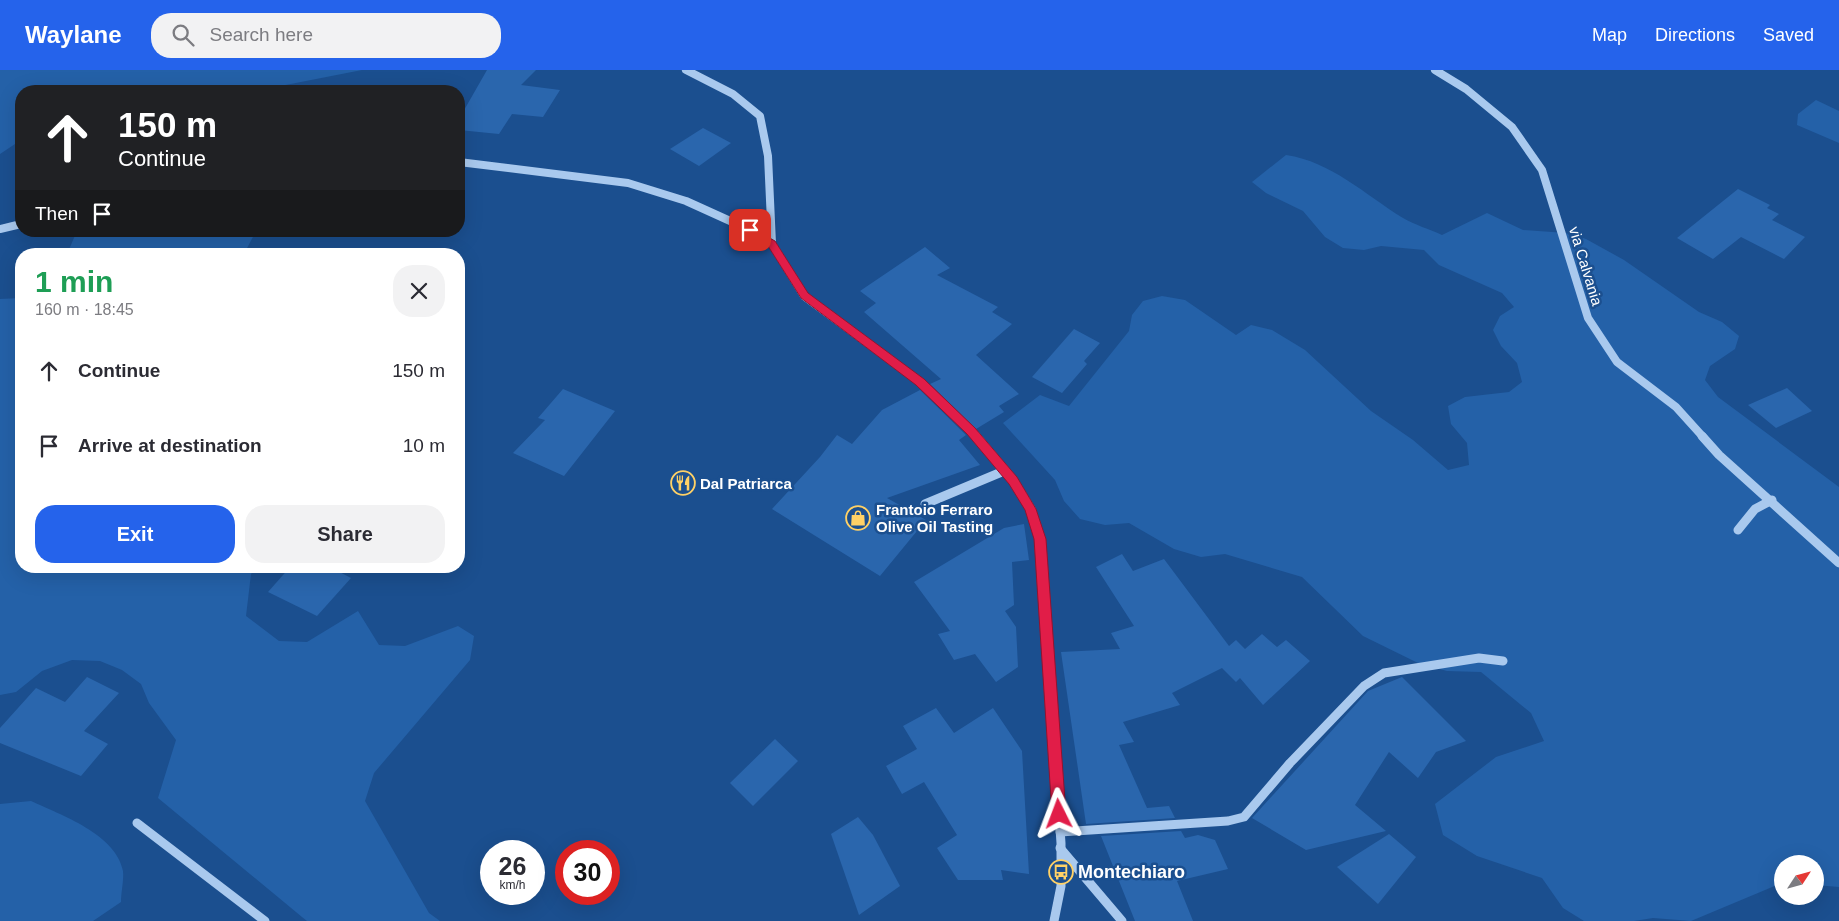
<!DOCTYPE html>
<html lang="en">
<head>
<meta charset="utf-8">
<style>
  :root { --surface:#fff; --page:#f2f2f3; --text:#2b2b33; --muted:#7c7c81; --accent:#2563eb }
  body { margin:0; font-family:Helvetica,sans-serif; background:var(--page); color:var(--text); height:100vh; display:flex; flex-direction:column; font-size:19px; white-space:nowrap }
  * { box-sizing:border-box; margin:0 }
  p { font-size:16px; color:var(--muted) }
  .icon { flex:none; width:28px; height:28px; fill:none; stroke:currentColor; stroke-width:2; stroke-linecap:round; stroke-linejoin:round }
  .map { position:relative; flex:1; overflow:hidden }
  .sheet { position:absolute; left:15px; top:178px; width:450px; height:325px; display:flex; flex-direction:column; background:var(--surface); border-radius:20px; box-shadow:0 5px 20px #0002 }
  .sheet>* { flex:none }
  .banner { position:absolute; left:15px; top:15px; width:450px; height:152px; border-radius:20px; box-shadow:0 5px 20px #0002; background:#202124; color:#fff; overflow:hidden }
  .needle { width:32px; rotate:54deg }
  .tools { position:absolute; left:1774px; top:785px; display:grid; gap:10px }
  .tools a { display:grid; place-items:center; width:50px; height:50px; border-radius:50%; background:var(--surface); box-shadow:0 5px 20px #0002; font-size:25px }
  .speed { position:absolute; left:480px; top:770px; display:flex; gap:10px; font-size:25px; font-weight:700; text-align:center }
  .speed>* { display:grid; place-content:center; width:65px; height:65px; border-radius:50%; background:var(--surface); box-shadow:0 5px 20px #0002; line-height:1 }
  .speed small { font-size:12px; font-weight:400 }
  .speed .limit { border:8px solid #d22; background:#fff; color:#111 }
  .pin { position:absolute; display:grid; place-items:center; width:42px; height:42px; color:#fff; margin:-21px; border-radius:10px; box-shadow:0 2px 8px #0006 }
  .me { position:absolute; width:55px; margin:-28px; rotate:357deg; stroke-linejoin:round; filter:drop-shadow(0 0 4px #0008) }
  .turn { display:flex; align-items:center; gap:18px; height:105px; padding:0 20px; font-size:22px }
  .turn .icon { width:65px; height:65px; stroke-width:2.5 }
  .turn b { display:block; font-size:35px; line-height:42px }
  .then { display:flex; align-items:center; height:48px; padding:0 20px; background:#0003; gap:10px; font-size:19px }
  .round { display:grid; place-items:center; flex:none; width:52px; height:52px; border-radius:20px; background:var(--page) }
  .summary { display:flex; align-items:center; justify-content:space-between; height:85px; padding:0 20px }
  h1 { font-size:30px; font-weight:700; line-height:38px; color:#1e9e55 }
  .cta { display:flex; gap:10px; margin-top:auto; padding:10px 20px }
  .cta a { flex:1; height:58px; border-radius:20px; background:var(--accent); color:#fff; font-size:20px; font-weight:700; line-height:58px; text-align:center }
  .cta a+a { background:var(--page); color:var(--text) }
  ul { padding:0; list-style:none }
  li { display:flex; align-items:center; gap:15px; height:75px; padding:0 20px }
  li div { flex:1 }
  li b { display:block; font-size:19px }
  li em { font-style:normal }
  header { display:flex; align-items:center; gap:30px; box-sizing:border-box; height:70px; padding:0 25px; background:var(--accent); color:#fff }
  header strong { font-size:24px }
  nav { display:flex; gap:28px; margin-inline-start:auto; font-size:18px }
  .search { width:350px; height:45px; background:var(--page); display:flex; align-items:center; gap:12px; box-sizing:border-box; padding:0 18px; border-radius:20px; color:var(--muted); font-size:19px }
  .map>svg:first-child { display:block }
  .green { fill:#2461a8 }
  .building { fill:#2a66ad }
  .lines { fill:none; stroke-linecap:round; stroke-linejoin:round }
  .minor-far1 { stroke:#a9c9ee; stroke-width:8 }
  .minor { stroke:#a9c9ee; stroke-width:9 }
  .route { fill:#e11d48; stroke:#92132f }
  .labels { text-anchor:middle; dominant-baseline:central; stroke-width:5; stroke-linejoin:round; paint-order:stroke }
  .street-label { font-size:15px; fill:#fff; stroke:#1b4f8f }
  .poi-label { font-size:15px; font-weight:bold; fill:#fff; stroke:#1b4f8f; text-anchor:start }
  .near-poi-label { font-size:18px; font-weight:bold; fill:#fff; stroke:#1b4f8f; text-anchor:start }
</style>
</head>
<body>
<header>
<strong>Waylane</strong>
<div class="search"><svg class="icon" aria-label="search" viewBox="0 0 24 24"><circle cx="10" cy="10" r="6"/><path d="M15 15l6 6"/></svg>Search here</div>
<nav><a>Map</a><a>Directions</a><a>Saved</a></nav>
</header>
<div class="map">
<svg width="1839" height="851" viewBox="0 0 1839 851">
  <rect width="100%" height="100%" fill="#1b4f8f"/>
  <g class="green">
    <path d="M0 0H362L255 21H21V70L0 84Z"/>
    <path d="M1816 30 1839 41V73L1797 55 1798 44Z"/>
    <path d="M1286 85C1332 92 1364 124 1403 148 1415 155 1429 159 1442 165L1487 143 1523 160 1566 163 1586 169 1624 190 1699 242 1722 252 1739 266 1735 279 1710 296 1705 310 1718 327 1839 417V817L1815 815V794H1782V813L1691 851 1653 848 1634 851H1584L1563 838 1542 808 1477 786 1443 765 1435 734 1496 687 1544 671 1531 643 1481 602 1447 601 1418 593 1363 566 1302 507 1225 484 1201 487 1174 479 1129 453 1105 455 1080 449 1064 431 1055 410 1003 353 1040 325 1069 336 1129 261 1132 245 1143 231 1162 226 1185 230 1236 265 1251 255 1272 260 1305 280 1371 341 1413 370 1448 400 1469 395 1467 373 1451 354 1448 336 1465 327 1509 322 1522 312 1517 293 1501 276 1493 260 1500 246 1514 237 1502 223 1439 195 1424 180 1381 176 1364 180 1343 178 1325 167 1303 141 1266 123 1252 112Z"/>
    <path d="M77 161H256L244 184H67Z"/>
    <path d="M21 228V496H258L251 504 246 546 279 571 307 572 358 541 379 575 405 576 458 556 474 566 470 590 374 703 365 731 429 843 440 851H307L302 847 158 728 176 670 149 633 141 614 122 600 100 591 72 590 42 601 16 622 0 625V229Z"/>
    <path d="M31 731C61 745 116 764 123 801 124 810 121 822 121 832L93 851H0V734Z"/>
  </g>
  <g class="building">
    <path d="M487 0H536L521 15 560 20 543 47 512 44 499 64 459 60V49Z"/>
    <path d="M703 58 731 73 699 96 670 79Z"/>
    <path d="M1738 119 1770 135 1767 138 1779 144 1772 150 1805 167 1784 189 1741 167 1713 189 1677 168Z"/>
    <path d="M925 177 950 198 937 205 998 237 992 242 1012 254 976 285 1019 324 999 336 1004 342 976 359 930 314 941 309 864 242 876 233 860 221Z"/>
    <path d="M1074 259 1100 273 1084 291 1087 294 1062 323 1032 307Z"/>
    <path d="M1787 318 1812 341 1776 358 1748 335Z"/>
    <path d="M563 319 615 341 564 406 513 383 545 350 538 348Z"/>
    <path d="M920 320 966 365 959 370 980 395 887 428 926 450 880 506 772 439 820 387 837 365 852 374 882 340Z"/>
    <path d="M1024 454 1029 490 1012 492 1014 535 1005 541 1016 557 1018 597 996 612 975 584 954 590 938 564 950 561 914 512 1004 458Z"/>
    <path d="M1122 484 1133 501 1164 489 1229 576 1236 570 1245 579 1262 564 1277 577 1286 570 1310 591 1263 635 1240 608 1236 612 1222 598 1172 623 1180 635 1123 652 1134 672 1119 675 1147 738 1169 736 1175 748 1086 754 1061 582 1120 579 1111 563 1134 556 1096 497Z"/>
    <path d="M291 496H328L351 508 317 546 268 522Z"/>
    <path d="M87 607 119 623 84 661 108 674 81 706 0 673V658L36 618 65 632Z"/>
    <path d="M1402 607 1466 671 1436 682 1418 708 1389 682 1355 735 1386 761 1306 780 1252 748 1368 621Z"/>
    <path d="M936 638 954 663 993 638 1022 681 1029 804 1001 800 1003 810H958L937 778 957 765 924 712 902 724 886 696 917 679 903 656Z"/>
    <path d="M775 669 798 691 753 736 730 713Z"/>
    <path d="M858 747 873 765 900 816 859 845 831 764Z"/>
    <path d="M1181 761 1185 768 1198 765 1215 770 1228 799 1177 811 1193 851H1135L1101 766Z"/>
    <path d="M1389 764 1416 787 1378 834 1337 797Z"/>
  </g>
  <g class="lines">
    <g class="minor-far1">
      <path d="M686 0 733 24 760 46 768 86 772 174 804 226 920 312 977 368"/>
      <path d="M1435 0 1466 19 1512 57 1542 100 1588 248 1617 292 1676 337 1704 368"/>
      <path d="M459 92 628 113 686 131 750 160 772 174"/>
      <path d="M0 159 21 154"/>
    </g>
    <g class="minor">
      <path d="M976 366 1013 410 1031 439 1040 469 1061 773V816L1054 851"/>
      <path d="M1702 366 1719 385 1839 493"/>
      <path d="M925 434 1004 401"/>
      <path d="M1738 460 1755 439 1772 430"/>
      <path d="M137 753 265 851"/>
      <path d="M1060 762 1228 751 1244 747 1290 693 1364 616 1384 603 1479 588 1503 591"/>
      <path d="M1060 778 1122 851"/>
    </g>
  </g>
  <path class="route" d="M750 157 775 171 808 223 924 309 975 358 1017 407 1036 439 1046 469 1066 744 1064 749 1059 751 1054 749 1052 744 1034 469 1025 440 1009 414 967 364 916 315 801 228 768 176 747 163 745 160Z"/>
  <defs>
    <g id="restaurant-ring" transform="scale(1.25)"><circle r="9.5" fill="#1b4f8f" stroke="#ffd166" stroke-width="1.5"/><path d="M-5-6h1v4h1v-4h1v4h1v-4h1v5L-1.5 .5V6h-2V.5L-5-1ZM5-6V6H3V1.5H1.5Q1.5-4 5-6Z" fill="#ffd166"/></g>
    <g id="shop-ring" transform="scale(1.25)"><circle r="9.5" fill="#1b4f8f" stroke="#ffd166" stroke-width="1.5"/><path d="M-5-2.5h2.3a2.7 3.5 0 0 1 5.4 0H5L5.5 6h-11ZM-1.5-2.5h3a1.5 2.3 0 0 0-3 0Z" fill="#ffd166"/></g>
    <g id="bus-ring" transform="scale(1.25)"><circle r="9.5" fill="#1b4f8f" stroke="#ffd166" stroke-width="1.5"/><path d="M-5-6H5V4H4V6H2V4H-2V6H-4V4H-5ZM-3.5-4V0h7V-4ZM-3.5 1.2v1.5H-2V1.2ZM2 1.2v1.5H3.5V1.2Z" fill="#ffd166"/></g>
  </defs>
  <g fill-rule="evenodd">
    <use href="#restaurant-ring" x="683" y="413"/>
    <use href="#shop-ring" x="858" y="448"/>
    <use href="#bus-ring" x="1061" y="802"/>
  </g>
  <g class="labels">
    <g class="street-label">
      <text transform="translate(1586 196) rotate(73)">via Calvania</text>
    </g>
    <g class="poi-label">
      <text x="700" y="413">Dal Patriarca</text>
      <text x="876" y="439">Frantoio Ferraro<tspan x="876" dy="17">Olive Oil Tasting</tspan></text>
    </g>
    <g class="near-poi-label">
      <text x="1078" y="802">Montechiaro</text>
    </g>
  </g>
</svg>
<div class="tools">
<a><svg class="needle" viewBox="-14 -14 28 28"><path d="M0-13l5 13h-10z" fill="#e53935"/><path d="M0 13l5-13h-10z" fill="#7c7c81"/></svg></a>
</div>
<div class="speed"><div>26<small>km/h</small></div><div class="limit">30</div></div>
<div class="pin" style="left:750px;top:160px;background:#d93025"><svg class="icon" aria-label="arrive" viewBox="0 0 24 24"><path d="M6 21V4h12l-3 4 3 4H6"/></svg></div>
<svg class="me" style="left:1059px;top:744px" viewBox="-20 -20 40 40"><path d="M0-17L14 15 0 8-14 15z" fill="#e11d48" stroke="#fff" stroke-width="4"/></svg>
<div class="banner">
<div class="turn"><svg class="icon" aria-label="ahead" viewBox="0 0 24 24"><path d="M12 20V5M6 11l6-6 6 6"/></svg><div><b>150 m</b>Continue</div></div>
<div class="then">Then<svg class="icon" aria-label="arrive" viewBox="0 0 24 24"><path d="M6 21V4h12l-3 4 3 4H6"/></svg></div>
</div>
<section class="sheet">
<div class="summary"><div><h1>1 min</h1><p>160 m · 18:45</p></div><a class="round"><svg class="icon" aria-label="close" viewBox="0 0 24 24"><path d="M6 6l12 12M18 6L6 18"/></svg></a></div>
<ul>
<li><svg class="icon" aria-label="ahead" viewBox="0 0 24 24"><path d="M12 20V5M6 11l6-6 6 6"/></svg><div><b>Continue</b></div><em>150 m</em></li>
<li><svg class="icon" aria-label="arrive" viewBox="0 0 24 24"><path d="M6 21V4h12l-3 4 3 4H6"/></svg><div><b>Arrive at destination</b></div><em>10 m</em></li>
</ul>
<div class="cta"><a>Exit</a><a>Share</a></div>
</section>
</div>
</body>
</html>
